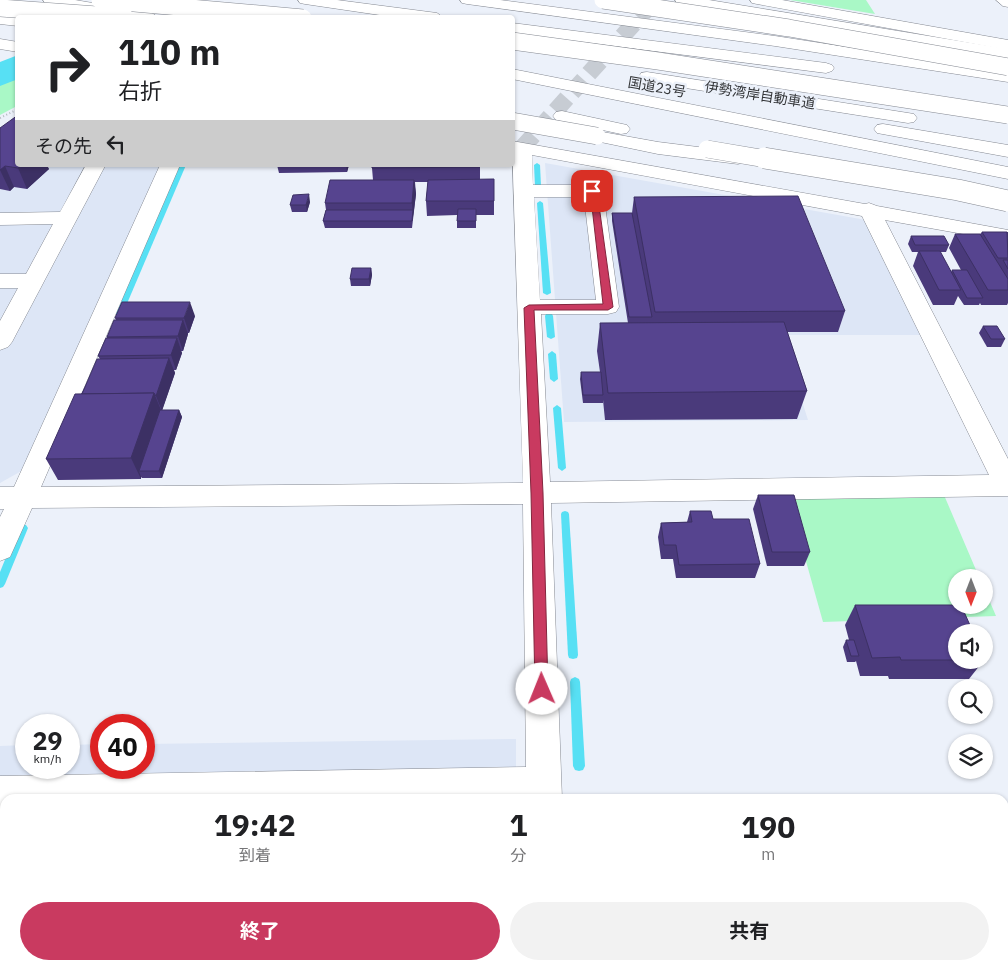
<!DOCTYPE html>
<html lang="ja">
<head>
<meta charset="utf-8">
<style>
  :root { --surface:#fff; --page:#f2f2f2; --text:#202124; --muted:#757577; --accent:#c93a60 }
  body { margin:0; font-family:"IBM Plex Sans","Noto Sans JP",sans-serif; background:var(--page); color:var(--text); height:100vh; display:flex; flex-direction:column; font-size:19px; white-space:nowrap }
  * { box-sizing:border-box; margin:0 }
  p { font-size:16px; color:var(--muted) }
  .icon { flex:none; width:28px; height:28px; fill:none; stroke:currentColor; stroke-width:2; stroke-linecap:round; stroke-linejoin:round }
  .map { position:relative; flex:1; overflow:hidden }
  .drawer { position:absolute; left:0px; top:794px; width:1009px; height:176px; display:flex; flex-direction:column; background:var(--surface); border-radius:15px 15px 0 0; box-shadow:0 1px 4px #0004 }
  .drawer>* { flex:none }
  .hud { position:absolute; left:15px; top:15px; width:500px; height:152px; border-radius:5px; box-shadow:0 1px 4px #0004; background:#fff; color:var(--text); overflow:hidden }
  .needle { width:32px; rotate:180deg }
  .tools { position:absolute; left:948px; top:569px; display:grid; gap:10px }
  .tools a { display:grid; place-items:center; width:45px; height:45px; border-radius:50%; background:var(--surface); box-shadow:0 1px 4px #0004; font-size:25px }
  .speed { position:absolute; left:15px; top:714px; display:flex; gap:10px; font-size:25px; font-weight:700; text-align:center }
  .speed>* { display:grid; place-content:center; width:65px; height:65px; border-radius:50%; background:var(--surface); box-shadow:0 1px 4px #0004; line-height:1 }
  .speed small { font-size:12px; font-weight:400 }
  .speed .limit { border:8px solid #d22; background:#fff; color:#111 }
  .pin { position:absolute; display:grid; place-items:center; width:42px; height:42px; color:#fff; margin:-21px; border-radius:10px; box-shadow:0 2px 8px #0006 }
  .me { position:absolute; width:55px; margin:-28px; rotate:359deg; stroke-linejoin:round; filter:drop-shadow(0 0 4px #0008) }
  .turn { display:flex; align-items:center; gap:18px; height:105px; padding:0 20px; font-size:22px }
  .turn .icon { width:65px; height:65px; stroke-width:2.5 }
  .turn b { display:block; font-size:35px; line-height:42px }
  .then { display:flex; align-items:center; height:48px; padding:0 20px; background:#0003; gap:10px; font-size:19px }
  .eta { display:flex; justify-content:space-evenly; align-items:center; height:85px; text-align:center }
  .eta b { font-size:30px; font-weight:700; line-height:35px }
  .primary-button { display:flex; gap:10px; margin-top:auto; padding:10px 20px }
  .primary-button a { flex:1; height:58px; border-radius:30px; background:var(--accent); color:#fff; font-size:20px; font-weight:700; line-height:58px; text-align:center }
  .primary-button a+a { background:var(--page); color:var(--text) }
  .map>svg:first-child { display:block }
  .built { fill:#dde6f6 }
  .green { fill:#a9f8c6 }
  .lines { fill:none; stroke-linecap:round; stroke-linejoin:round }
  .stream { fill:#57e0f4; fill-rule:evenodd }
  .river { fill:#57e0f4; fill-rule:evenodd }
  .minor-tunnel { stroke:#c7ccd3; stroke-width:17; stroke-dasharray:17 8; stroke-linecap:butt }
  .minor-casing { stroke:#858992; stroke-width:1 }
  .highway-casing { stroke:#858992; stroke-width:1 }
  .path { stroke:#b4b8bf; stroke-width:2; stroke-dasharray:1 2.5; stroke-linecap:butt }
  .minor { fill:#fff; fill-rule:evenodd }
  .highway { fill:#fff; fill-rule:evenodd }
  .highway-bridge-far1-casing { stroke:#858992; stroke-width:18; stroke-linecap:butt }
  .highway-bridge-casing { stroke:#858992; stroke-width:22; stroke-linecap:butt }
  .highway-bridge-far1 { stroke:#fff; stroke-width:17 }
  .highway-bridge { stroke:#fff; stroke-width:21 }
  .wall { fill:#4a3a7b }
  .shaded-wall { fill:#3c3064 }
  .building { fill:#56448f; stroke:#3c3064 }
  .route { fill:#c93a60; stroke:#83263e }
  .labels { text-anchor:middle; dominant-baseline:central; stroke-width:5; stroke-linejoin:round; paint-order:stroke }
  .far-street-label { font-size:14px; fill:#343639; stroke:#ecf1fa }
</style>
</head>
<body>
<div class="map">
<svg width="1008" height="969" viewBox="0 0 1008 969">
  <rect width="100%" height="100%" fill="#ecf1fa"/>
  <g class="built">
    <path d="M0 144 18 165H162L25 469 0 483Z"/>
    <path d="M545 163 866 220 924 335H781L808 420 564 422Z"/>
    <path d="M516 739V799H5V965H517V969H0V746L26 745V768H69V745L101 744V768H144V744Z"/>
  </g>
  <g class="green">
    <path d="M790 0H866L875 14Z"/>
    <path d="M17 68V106L0 115V78Z"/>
    <path d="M944 495 979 577 956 578V605H984V588L996 616 823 622 788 497Z"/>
  </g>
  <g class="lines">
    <g class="stream">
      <path d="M537 163 540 165 541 186 538 188 535 186 534 165Z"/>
      <path d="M180 165H186L123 313 119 315H116L115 313Z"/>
      <path d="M540 201 543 203 551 293 547 295 543 293 537 203Z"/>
      <path d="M546 314H552L553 316 555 337 551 339 547 337 545 316Z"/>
      <path d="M552 351 556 354 558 379 554 382 550 379 548 354Z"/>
      <path d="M557 405 561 408 566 468 562 471 558 468 553 408Z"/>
      <path d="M565 511 568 512 569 514 578 655 577 658 573 659 569 658 568 655 561 514 562 512Z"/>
      <path d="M23 524 26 525 28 528 5 584 3 587 0 588V572L18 528 20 525Z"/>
      <path d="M575 677 579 679 580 682 585 766 583 770 579 771 575 770 573 766 570 682 571 679Z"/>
      <path d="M585 965H597L598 969H586Z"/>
    </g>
    <path class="river" d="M18 55V79L0 86V62Z"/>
    <path class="minor-tunnel" d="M522 148 655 0"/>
    <g class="minor-casing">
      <g id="minor">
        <path d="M750 0H782L1008 40V50L757 4 752 3Z"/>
        <path d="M996 0H1008V7L1003 6Z"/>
        <path d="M0 39 18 42V52L0 49Z"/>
        <path d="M512 141 865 204 869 203 877 206 1008 230V242L885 220 1008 459V496L551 503 562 799H5V810H0V776L526 767 523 504 32 508 10 557 0 561V517L4 509H0V487H14L160 165H180L41 487 523 483ZM532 155 862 216 989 475 550 482 541 314H608L616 312 619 307 603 191 600 187 593 185H533ZM534 197H584L596 300H540Z"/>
        <path d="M86 165 105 166 12 342 8 347 0 350V321L18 288H0V274H26L53 224 0 225V213L60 212Z"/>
        <rect x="528" y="965" width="40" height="4"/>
      </g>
    </g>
    <g class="highway-casing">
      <g id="highway">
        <path d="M43 0H75L152 13 159 18H124L50 4 45 3Z"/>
        <path d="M298 0H337L437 13 444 18H400L305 4 300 3Z"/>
        <path d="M460 0H500L775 36 1008 72V82L775 46 467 4 462 3Z"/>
        <path d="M675 0H709L1008 49V59L682 4 677 3Z"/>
        <path d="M0 14 18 18V26L0 24Z"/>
        <path d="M512 23 826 63 832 65 834 68 832 71 826 73 512 33Z"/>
        <path d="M512 69 1008 167V179L512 79Z"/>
        <path d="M647 72 908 113 914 114 917 118 914 122 908 123 641 81 639 77 641 73Z"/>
        <path d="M562 111 627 125 630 129 627 133 621 134 556 120 553 116 556 112Z"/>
        <path d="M883 124 1008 145V157L877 133 874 129 877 125Z"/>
        <path d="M597 131 658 142 738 152 745 154 747 158 745 162 738 164 658 154 591 140 588 136 591 132Z"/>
      </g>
    </g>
    <path class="path" d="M0 118 18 109"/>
    <use href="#minor" class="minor"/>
    <use href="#highway" class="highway"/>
    <g class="highway-bridge-far1-casing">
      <g id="highway-bridge-far1">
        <path d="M100 0 303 18"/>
        <path d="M603 0 789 28 1008 67"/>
        <path d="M0 8 125 17"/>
        <path d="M512 41 658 61 1008 115"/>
        <path d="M512 121 597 136"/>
        <path d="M707 149 772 160"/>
      </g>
    </g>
    <g class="highway-bridge-casing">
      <path id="highway-bridge" d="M764 158 958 190 1008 201"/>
    </g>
    <use href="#highway-bridge-far1" class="highway-bridge-far1"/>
    <use href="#highway-bridge" class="highway-bridge"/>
  </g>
  <g class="wall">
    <path d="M0 128 49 169 27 189 14 187 10 191 0 189Z"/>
    <rect x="245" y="165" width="10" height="1"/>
    <path d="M259 165H275L274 166H259Z"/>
    <path d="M277 165H349L347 172 279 173Z"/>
    <path d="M372 165H480V180L494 179V215H476V228H457V215L427 216 426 201 428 182H415L416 194 412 228H325L323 221 326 210 325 203 373 180 372 168Z"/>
    <path d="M634 197 845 311 838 332H787L807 391 797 419 605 420 603 400V403H583L580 379 581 372H600L597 351 600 323H628L612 221V213H632Z"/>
    <path d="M310 202 307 212H292L290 205Z"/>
    <path d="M982 232H1008V303L1007 305H981L980 303 979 305H964L958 296 954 305H933L913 266 918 252H912L908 244 911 236 949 245 946 252H940L951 272 952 270H961L949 248 955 234H980Z"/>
    <path d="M371 268 372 275 370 286H351L350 279Z"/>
    <path d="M195 316 189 333H188V334L183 351H181L182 353 176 370H174L175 373 162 410H179L182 417 162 478H142L141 477V479L58 480 46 459 100 359 98 356 107 338V337L116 320 115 318Z"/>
    <path d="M983 326 1005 339 1001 347H987L979 333Z"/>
    <path d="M758 495 810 552 804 566H767L753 509Z"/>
    <path d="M690 511 713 519 760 564 755 578H676L673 559H661L658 537 661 523 687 522Z"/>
    <path d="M855 605 984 660 969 679H889L888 676H860L856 661 855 662H847L843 647 846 640H849L845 625Z"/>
  </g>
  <g class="shaded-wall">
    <path d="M22 165H47L49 169 27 189 18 168Z"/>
    <path d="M346 165H349L347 172Z"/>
    <path d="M5 166 14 187 10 191 0 170Z"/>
    <path d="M414 180 416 194 413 217 412 203Z"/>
    <path d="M309 194 310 202 307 212 306 205Z"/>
    <path d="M371 268 372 275 370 286 369 279Z"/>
    <path d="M190 302 195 316 189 333 184 318Z"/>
    <path d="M183 320 188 334 183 351 178 336Z"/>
    <path d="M177 338 182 353 176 370 171 355Z"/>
    <path d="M169 358 175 373 162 411 156 396Z"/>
    <path d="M154 393 163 415 139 471 141 477V479L131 458Z"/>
    <path d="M179 410 182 417 162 478 159 471Z"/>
    <path d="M382 965H387V969H381Z"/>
  </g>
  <g class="building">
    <path d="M18 115V165H22L18 168 5 166 0 170V128Z"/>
    <path d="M372 165H480V167L372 168Z"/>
    <path d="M494 179V201H426L428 180Z"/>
    <path d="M330 180H414L412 203H325Z"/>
    <path d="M309 194 306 205H290L293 195Z"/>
    <path d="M798 196 845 311 655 312 634 197Z"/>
    <path d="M458 209H476V221H457Z"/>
    <path d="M326 210H413L412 221H323Z"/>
    <path d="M612 213H632L652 317H629Z"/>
    <path d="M982 232H1007L1008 258H998Z"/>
    <path d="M955 234H980L1008 279V290H988Z"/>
    <path d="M911 236H944L949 245H915Z"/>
    <path d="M919 251H940L961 290H939Z"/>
    <path d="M1003 260H1008V269Z"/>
    <path d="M352 268H371L369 279H350Z"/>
    <path d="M952 270H967L983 298H967Z"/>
    <path d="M122 302H190L184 318H115Z"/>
    <path d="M114 320H183L178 336 107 337Z"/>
    <path d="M784 322 807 391 608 393 600 323Z"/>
    <path d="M983 326H997L1005 339H991Z"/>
    <path d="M106 338H177L171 355 98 356Z"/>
    <path d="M169 358 156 396 154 393 82 394 97 359Z"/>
    <path d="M581 372H601L603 395H583Z"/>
    <path d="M154 393 131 458 46 459 75 394Z"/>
    <path d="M160 410H179L159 471H139Z"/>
    <path d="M758 495H794L810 552H772Z"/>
    <path d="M690 511H711L713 519H749L760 564 679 565 676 545H664L661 523 692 522Z"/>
    <path d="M855 605H961L973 632H956V660H901L900 657 872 658Z"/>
    <path d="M846 640H854L859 656H851Z"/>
    <path d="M0 876H5V965H382L381 969H0Z"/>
    <rect x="391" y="965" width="38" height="4"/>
  </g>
  <path class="route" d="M590 189 597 191 613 307 608 310H534L543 493 548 689 546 693 542 695 537 693 535 689 531 493 524 308 529 305 603 304Z"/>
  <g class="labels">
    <g class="far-street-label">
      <text transform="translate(657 87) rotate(10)">国道23号</text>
      <text transform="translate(760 95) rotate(9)">伊勢湾岸自動車道</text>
    </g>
  </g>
</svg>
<div class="tools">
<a><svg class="needle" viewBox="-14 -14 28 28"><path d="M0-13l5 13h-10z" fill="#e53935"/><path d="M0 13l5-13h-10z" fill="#757577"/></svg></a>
<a><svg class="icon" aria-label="sound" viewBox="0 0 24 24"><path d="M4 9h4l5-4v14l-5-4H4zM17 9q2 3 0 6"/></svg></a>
<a><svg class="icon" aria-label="search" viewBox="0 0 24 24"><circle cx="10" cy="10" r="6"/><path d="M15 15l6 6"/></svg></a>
<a><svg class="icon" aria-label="layers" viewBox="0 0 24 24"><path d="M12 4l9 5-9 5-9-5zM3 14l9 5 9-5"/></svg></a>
</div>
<div class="speed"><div>29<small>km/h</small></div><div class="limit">40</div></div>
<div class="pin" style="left:592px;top:191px;background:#d93025"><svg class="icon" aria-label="arrive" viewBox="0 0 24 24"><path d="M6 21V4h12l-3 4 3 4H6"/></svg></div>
<svg class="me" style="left:542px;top:689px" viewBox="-20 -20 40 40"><circle r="19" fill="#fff"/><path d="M0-13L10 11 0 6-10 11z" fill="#c93a60"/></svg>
<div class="hud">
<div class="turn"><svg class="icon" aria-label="right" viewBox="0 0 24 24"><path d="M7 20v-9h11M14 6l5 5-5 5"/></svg><div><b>110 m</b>右折</div></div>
<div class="then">その先<svg class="icon" aria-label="left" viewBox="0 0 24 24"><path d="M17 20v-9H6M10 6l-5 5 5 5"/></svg></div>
</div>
<section class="drawer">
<div class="eta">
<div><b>19:42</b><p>到着</p></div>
<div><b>1</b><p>分</p></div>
<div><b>190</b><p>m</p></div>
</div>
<div class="primary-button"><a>終了</a><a>共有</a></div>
</section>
</div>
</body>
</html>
